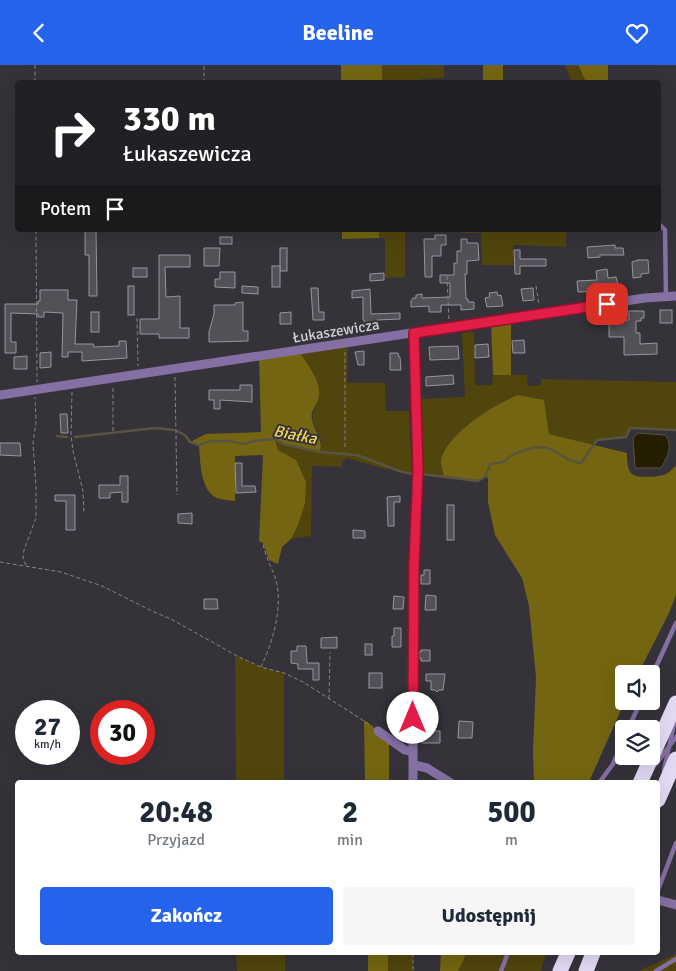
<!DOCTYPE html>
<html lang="pl">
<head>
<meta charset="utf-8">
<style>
  :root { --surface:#fff; --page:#f6f6f7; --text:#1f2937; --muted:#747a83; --accent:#2563eb }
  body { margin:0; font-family:Signika,sans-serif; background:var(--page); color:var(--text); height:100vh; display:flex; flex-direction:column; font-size:19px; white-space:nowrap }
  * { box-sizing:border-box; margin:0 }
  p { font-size:16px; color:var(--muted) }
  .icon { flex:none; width:28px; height:28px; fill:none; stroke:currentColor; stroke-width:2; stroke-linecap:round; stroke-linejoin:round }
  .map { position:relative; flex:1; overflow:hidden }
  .sheet { position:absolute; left:15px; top:715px; width:645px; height:175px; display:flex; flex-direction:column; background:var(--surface); border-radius:5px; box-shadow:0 5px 20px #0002 }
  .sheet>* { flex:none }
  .hud { position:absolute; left:15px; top:15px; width:646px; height:152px; border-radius:5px; box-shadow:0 5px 20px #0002; background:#202124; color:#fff; overflow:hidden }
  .controls { position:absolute; left:615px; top:600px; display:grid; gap:10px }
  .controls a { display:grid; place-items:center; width:45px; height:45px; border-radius:5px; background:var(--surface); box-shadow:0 5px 20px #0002; font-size:25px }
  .speed { position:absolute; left:15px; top:635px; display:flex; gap:10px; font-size:25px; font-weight:700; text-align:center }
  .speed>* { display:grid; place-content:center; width:65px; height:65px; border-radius:50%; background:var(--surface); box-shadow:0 5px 20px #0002; line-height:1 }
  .speed small { font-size:12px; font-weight:400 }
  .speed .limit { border:8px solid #d22; background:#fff; color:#111 }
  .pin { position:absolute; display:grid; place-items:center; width:42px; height:42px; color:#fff; margin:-21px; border-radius:10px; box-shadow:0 2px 8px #0006 }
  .me { position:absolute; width:55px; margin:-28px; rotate:0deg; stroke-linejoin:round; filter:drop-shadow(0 0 4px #0008) }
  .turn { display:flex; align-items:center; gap:18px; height:105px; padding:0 25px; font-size:22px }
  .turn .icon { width:65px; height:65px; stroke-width:2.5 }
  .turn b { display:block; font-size:35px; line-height:42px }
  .then { display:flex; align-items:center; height:48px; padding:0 25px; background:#0003; gap:10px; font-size:19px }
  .eta { display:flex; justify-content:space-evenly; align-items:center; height:85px; text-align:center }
  .eta b { font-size:30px; font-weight:700; line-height:35px }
  .action { display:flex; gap:10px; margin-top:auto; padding:10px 25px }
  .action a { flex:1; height:58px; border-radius:5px; background:var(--accent); color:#fff; font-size:20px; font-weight:700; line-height:58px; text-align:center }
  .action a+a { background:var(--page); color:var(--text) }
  header { display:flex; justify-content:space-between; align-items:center; height:65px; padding:0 25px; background:var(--accent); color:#fff; font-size:22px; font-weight:700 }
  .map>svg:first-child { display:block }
  .green { fill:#50450d }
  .forest { fill:#736511 }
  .water { fill:#251f00; stroke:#595440 }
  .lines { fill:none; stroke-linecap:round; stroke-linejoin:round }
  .stream { stroke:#595440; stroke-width:2.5 }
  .building { fill:#535058; stroke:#98959e }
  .path { stroke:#86838a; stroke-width:1; stroke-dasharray:4 2.5; stroke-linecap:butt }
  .lane { stroke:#8570a4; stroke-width:4.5 }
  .street { stroke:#8570a4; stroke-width:9 }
  .highway { stroke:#e3daf4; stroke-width:15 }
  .route-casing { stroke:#92132f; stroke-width:12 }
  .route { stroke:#e11d48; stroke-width:9 }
  .labels { text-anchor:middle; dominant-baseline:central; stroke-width:4; stroke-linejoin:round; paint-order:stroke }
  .street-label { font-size:15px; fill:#d3d1d6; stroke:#35323a }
  .water-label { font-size:16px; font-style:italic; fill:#f4da53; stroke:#35323a }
</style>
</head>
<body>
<header><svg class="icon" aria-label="back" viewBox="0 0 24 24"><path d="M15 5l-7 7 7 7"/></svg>Beeline<svg class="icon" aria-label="heart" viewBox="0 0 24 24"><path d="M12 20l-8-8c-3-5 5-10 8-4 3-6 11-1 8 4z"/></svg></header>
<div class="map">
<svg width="676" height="906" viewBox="0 0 676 906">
  <rect width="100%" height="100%" fill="#35323a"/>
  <g class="green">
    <path d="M382 0H444V13L422 14 421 17H382Z"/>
    <path d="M565 0H578L586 17H572Z"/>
    <path d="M379 165H405V212L385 213V173H379Z"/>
    <path d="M460 165H566V182L513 180V200H482L481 168H461Z"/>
    <path d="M474 267 475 320H492L493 310H527L528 321 541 320V314L676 317V365L631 363 626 372 597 375 594 380 549 369 544 335 441 399 444 411 422 409 420 334 465 332 462 268Z"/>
    <path d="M348 277 347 318H385L386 346H409L412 409 389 402 388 405 348 393 342 396V402L312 401 311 471 291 474 298 460 296 395 278 385 275 374 283 379 322 377C313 355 308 355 319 333L308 300 299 286Z"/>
    <path d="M235 590 261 602 284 608V717H236Z"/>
    <path d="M236 888H285V906H237Z"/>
    <rect x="388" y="888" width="25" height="18"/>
    <path d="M467 888H546L541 906H458Z"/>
    <path d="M676 889V906H639Z"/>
  </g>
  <g class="forest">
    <rect x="341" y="0" width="41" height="17"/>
    <rect x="483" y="0" width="20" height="17"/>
    <path d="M578 0H608V17H586Z"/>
    <path d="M342 165H379V173L342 174Z"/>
    <path d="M511 253V310H493L491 256Z"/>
    <path d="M299 286C307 299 324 319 318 335 316 341 310 347 312 354 314 367 323 371 320 387L283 379 275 375 278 385 296 395 306 417 305 438 298 460 291 474 282 482 278 499 269 495 263 478 259 476 263 390 235 391V436C227 435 218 435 212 430 200 419 200 394 199 380L190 377 206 369 261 367 259 292Z"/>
    <path d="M518 330 544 335 549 369 627 388C627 394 627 403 631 408 635 414 660 412 666 409 670 407 673 403 676 401V530L669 548 638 609H624L625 636 589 717H534L533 686 536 612 529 541 522 513 495 470 488 437V414L486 411 478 416 444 411C442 404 439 396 443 389 455 364 494 340 518 330Z"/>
    <path d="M364 655 389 674V717H365Z"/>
    <rect x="368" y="888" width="20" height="18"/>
    <path d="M441 888H467L458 906H440Z"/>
  </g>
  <path class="water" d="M638 368 665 370C674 380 667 393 661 403H635L633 373Z"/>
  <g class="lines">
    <g class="stream">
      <path d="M177 366 185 370 190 377 199 380 210 376H230L243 379 254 376 275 374 283 379 320 387 357 390 399 406 412 409"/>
      <path d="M57 371 67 372"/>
      <path d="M75 372 155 363 174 365"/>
      <path d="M422 409 478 416 486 411 490 399 504 397C510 390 516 388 525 385 556 375 556 395 581 398L597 375 626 372 630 363 676 365"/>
    </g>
  </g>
  <g class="building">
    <path d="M85 165H96L97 231H89V190H85Z"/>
    <path d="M435 170H446V180H441V191H432V212H425L424 174H435Z"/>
    <rect x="220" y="172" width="12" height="7"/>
    <path d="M461 174H467V178H478L479 195 467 196V209H465L466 234H468V237H474V244L461 245V240H441V247H429V241L411 242V236L413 233H416V230L422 229V233L450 232V218H440V210H454V198H457V186H461Z"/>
    <path d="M615 180V183H623L624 190H600V192L588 193 587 182Z"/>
    <path d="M204 183H220L219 201H204Z"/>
    <rect x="280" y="183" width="7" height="23"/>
    <path d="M514 185H520V194H546V201H520V209H515Z"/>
    <path d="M159 190H190V202H165L166 232 180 231V263H189V273H159V269H140V254H159Z"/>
    <path d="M638 195H648L649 208 641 209V212L633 213 632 197Z"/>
    <rect x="272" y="201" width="8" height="21"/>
    <rect x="133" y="203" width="14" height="9"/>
    <path d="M607 204 608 213 616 212 618 219 598 222 599 226 578 227 577 216 597 215 596 206Z"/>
    <path d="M220 207H235V223L215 222V214H220Z"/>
    <path d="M384 208V215L370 216V209Z"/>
    <rect x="128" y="221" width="6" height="29"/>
    <path d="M242 221 258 222V229L242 228Z"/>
    <path d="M311 223H318L319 247H324V255H313Z"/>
    <path d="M533 223 534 235 523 236 521 224Z"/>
    <path d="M370 224 371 249 400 248V254L377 255 378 262H365L364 255H363V232L352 233V226Z"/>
    <path d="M40 225H68V235H77L75 279H93L94 282 119 281V276H126L127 293 82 296V287H68V292H62L63 248 44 247V252H38V249L11 248V277H16V288H5V239H38V236H40Z"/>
    <path d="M497 227 498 231 501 230 503 241 487 242 485 233 490 232 489 228Z"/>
    <path d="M243 237V266H248V276L209 277V267L214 249V240H235V238Z"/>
    <rect x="660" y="245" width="12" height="13"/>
    <path d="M629 246H644V253H641V256H636V268H640V279L657 278V289L624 290V272H609V255H629Z"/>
    <rect x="91" y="247" width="8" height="20"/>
    <path d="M291 247V259H280V248Z"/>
    <path d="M524 275 525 288H513L512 276Z"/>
    <path d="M488 279 489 292 475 293V280Z"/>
    <path d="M458 281 459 294 430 295 429 282Z"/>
    <path d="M364 286V300H358L355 287Z"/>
    <path d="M51 287V302L40 303V288Z"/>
    <path d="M390 288H398L399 292H400L401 305H390Z"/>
    <path d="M27 291V304H14V292Z"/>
    <path d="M453 310 454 319 426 321V312Z"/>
    <path d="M240 320H252V337L220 335V344H214V335H209V325H240Z"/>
    <path d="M60 349H67L68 368H61Z"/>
    <path d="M0 378H20L21 391 0 390Z"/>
    <path d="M235 398H242V421H255L256 427 236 428Z"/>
    <path d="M120 411H128V437H122V427L110 428V433H99V420H120Z"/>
    <path d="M55 430H75V465H66V436H55Z"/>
    <path d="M400 431V437H394V461H388L387 432Z"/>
    <rect x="447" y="440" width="7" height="35"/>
    <path d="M192 448V459L178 458V449Z"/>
    <path d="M353 465 365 466V473H353Z"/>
    <path d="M424 505H430V519H421V510H424Z"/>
    <path d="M426 530 436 531V545H425Z"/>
    <path d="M394 531 404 532 403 544H393Z"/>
    <path d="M204 534H217L218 544H204Z"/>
    <path d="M394 563H401V582H392V571H394Z"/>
    <path d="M337 572V583H321V573Z"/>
    <rect x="365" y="579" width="7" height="11"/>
    <path d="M297 581H306L307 598H319V615H313V604H298V599L291 598V586H297Z"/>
    <path d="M421 585H430V596H421V593H419V587H421Z"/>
    <rect x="369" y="608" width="13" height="15"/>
    <path d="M426 609H445L443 625H439L437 627 435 625H431V616H426Z"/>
    <path d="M459 656 473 657 472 673H458Z"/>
    <path d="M424 663H435V666H440V678H422V671H424Z"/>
  </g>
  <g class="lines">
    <g class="path">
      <path d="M35 0V18"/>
      <path d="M204 18V0"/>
      <path d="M36 165 37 317"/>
      <path d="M204 165V167"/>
      <path d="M447 211 449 255"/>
      <path d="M536 221 539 240"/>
      <path d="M137 253 138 301"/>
      <path d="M345 287V382"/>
      <path d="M175 312 177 430"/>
      <path d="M72 327 71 370 73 386 83 426 84 449"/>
      <path d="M113 366V321"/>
      <path d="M0 497 61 507 102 521 154 547 171 554 239 592 261 602 284 608 303 617 372 661"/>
      <path d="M26 500 23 494 24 485 36 453V421L33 378 36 358 35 332"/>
      <path d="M261 602C273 576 283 543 276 515 272 503 264 489 263 478"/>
      <path d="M329 634 330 587"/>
      <path d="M413 888V906"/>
    </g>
    <g class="lane">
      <path d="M659 159 665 165 666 232"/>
      <path d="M651 613 676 558"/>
      <path d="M628 664 641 636"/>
      <path d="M656 699 676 672"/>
      <path d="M664 705 674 659"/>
      <path d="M599 718 613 699 624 674"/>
      <path d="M658 825 676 778"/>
      <path d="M501 906 508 888"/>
      <path d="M656 906 676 894"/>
    </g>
    <g class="street">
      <path d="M0 330 491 256 645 233 676 231"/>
      <path d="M378 666 405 685 413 687"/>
      <path d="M414 700 427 703 451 718"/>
      <path d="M413 718V567L418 405 414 267"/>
      <path d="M658 835 676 840"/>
    </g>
    <g class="highway">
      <path d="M640 718 676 638"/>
      <path d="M658 735 676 694"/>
      <path d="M560 906 568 888"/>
      <path d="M586 906 593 888"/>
    </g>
  </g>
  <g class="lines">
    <g class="route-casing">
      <path id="route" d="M413 653 414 500 418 405 414 268 607 239"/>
    </g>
    <use href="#route" class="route"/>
  </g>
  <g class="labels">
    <g class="street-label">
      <text transform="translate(336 266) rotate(-9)">Łukaszewicza</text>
    </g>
    <g class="water-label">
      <text transform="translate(295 370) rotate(11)">Białka</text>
    </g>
  </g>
</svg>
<div class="controls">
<a><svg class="icon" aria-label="sound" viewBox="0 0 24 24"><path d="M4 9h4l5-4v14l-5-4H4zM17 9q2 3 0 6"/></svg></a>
<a><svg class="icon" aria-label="layers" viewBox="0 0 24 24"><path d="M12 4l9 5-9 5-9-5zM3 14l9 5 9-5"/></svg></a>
</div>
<div class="speed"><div>27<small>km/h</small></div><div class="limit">30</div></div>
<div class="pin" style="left:607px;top:239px;background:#d93025"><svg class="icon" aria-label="arrive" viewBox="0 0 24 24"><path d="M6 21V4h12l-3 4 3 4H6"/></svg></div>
<svg class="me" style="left:413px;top:653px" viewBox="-20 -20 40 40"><circle r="19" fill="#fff"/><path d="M0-13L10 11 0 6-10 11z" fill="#e11d48"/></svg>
<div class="hud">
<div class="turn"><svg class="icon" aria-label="right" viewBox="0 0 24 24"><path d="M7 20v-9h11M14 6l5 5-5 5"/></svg><div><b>330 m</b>Łukaszewicza</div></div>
<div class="then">Potem<svg class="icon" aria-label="arrive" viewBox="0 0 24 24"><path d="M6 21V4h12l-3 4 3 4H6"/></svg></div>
</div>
<section class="sheet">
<div class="eta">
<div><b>20:48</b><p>Przyjazd</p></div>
<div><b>2</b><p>min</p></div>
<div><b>500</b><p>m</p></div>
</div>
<div class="action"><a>Zakończ</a><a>Udostępnij</a></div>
</section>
</div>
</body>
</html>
